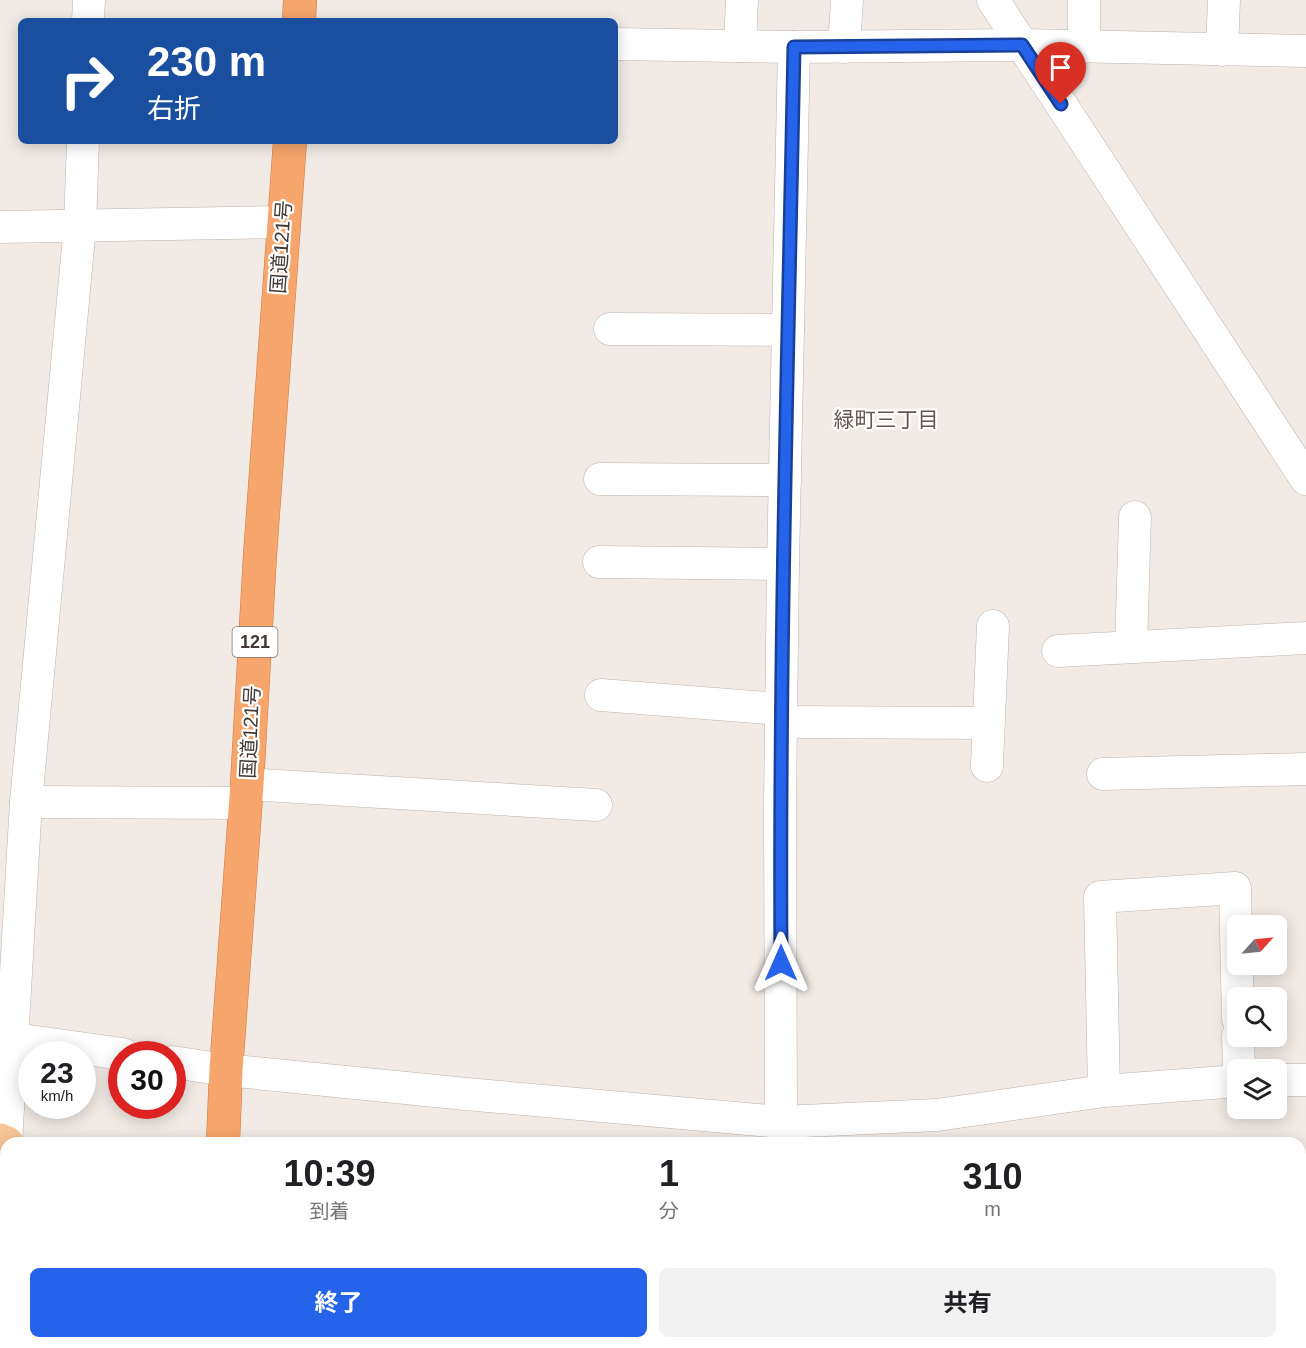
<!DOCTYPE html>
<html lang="ja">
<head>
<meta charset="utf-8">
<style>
  :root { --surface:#fff; --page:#f2f2f2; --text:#202124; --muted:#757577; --accent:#2563eb }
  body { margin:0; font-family:Helvetica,"Noto Sans JP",sans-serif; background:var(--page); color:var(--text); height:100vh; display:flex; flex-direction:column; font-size:22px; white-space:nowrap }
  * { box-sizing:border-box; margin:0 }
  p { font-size:20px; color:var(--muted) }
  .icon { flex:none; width:33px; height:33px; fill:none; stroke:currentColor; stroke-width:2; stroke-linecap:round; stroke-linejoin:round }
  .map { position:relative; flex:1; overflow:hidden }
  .details { position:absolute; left:0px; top:1137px; width:1306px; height:212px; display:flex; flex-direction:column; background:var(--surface); border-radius:18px 18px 0 0; box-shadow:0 3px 15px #0003 }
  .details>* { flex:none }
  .banner { position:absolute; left:18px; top:18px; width:600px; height:126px; border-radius:9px; box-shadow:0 3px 15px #0003; background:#1a4fa0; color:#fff; overflow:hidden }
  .needle { width:39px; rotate:63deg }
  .fabs { position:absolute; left:1227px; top:915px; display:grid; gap:12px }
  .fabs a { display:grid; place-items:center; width:60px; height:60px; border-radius:9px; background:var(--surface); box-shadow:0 3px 15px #0003; font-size:30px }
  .speed { position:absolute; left:18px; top:1041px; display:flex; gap:12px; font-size:30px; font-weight:700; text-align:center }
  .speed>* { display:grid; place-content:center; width:78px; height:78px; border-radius:50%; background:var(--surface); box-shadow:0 3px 15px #0003; line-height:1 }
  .speed small { font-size:15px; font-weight:400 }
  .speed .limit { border:9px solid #d22; background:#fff; color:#111 }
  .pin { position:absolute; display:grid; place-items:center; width:51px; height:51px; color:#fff; margin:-62px -26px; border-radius:50% 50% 50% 0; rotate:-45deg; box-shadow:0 0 6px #0007 }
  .pin .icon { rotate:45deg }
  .me { position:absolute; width:66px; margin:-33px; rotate:0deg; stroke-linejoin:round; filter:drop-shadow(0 0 4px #0008) }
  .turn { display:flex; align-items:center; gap:21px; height:126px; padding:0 30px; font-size:27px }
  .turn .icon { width:78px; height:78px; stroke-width:2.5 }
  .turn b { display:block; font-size:42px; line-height:51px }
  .eta { display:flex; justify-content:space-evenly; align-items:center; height:102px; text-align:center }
  .eta b { font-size:36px; font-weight:700; line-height:42px }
  .action { display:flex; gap:12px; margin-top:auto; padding:12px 30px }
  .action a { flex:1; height:69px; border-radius:9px; background:var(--accent); color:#fff; font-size:24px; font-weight:700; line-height:69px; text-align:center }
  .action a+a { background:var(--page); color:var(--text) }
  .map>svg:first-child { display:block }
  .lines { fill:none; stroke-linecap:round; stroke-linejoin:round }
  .minor-casing { stroke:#bfb3ab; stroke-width:33 }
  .major-casing { stroke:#dc9d68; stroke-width:34 }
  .highway-casing { stroke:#d4773c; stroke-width:34 }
  .minor { stroke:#fff; stroke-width:32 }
  .major { stroke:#f8c597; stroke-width:33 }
  .highway { stroke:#f6a66c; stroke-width:33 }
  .route-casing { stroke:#184099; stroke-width:15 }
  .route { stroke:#2563eb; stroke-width:10 }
  .labels { text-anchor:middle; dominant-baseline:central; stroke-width:4.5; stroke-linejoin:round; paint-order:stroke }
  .shield { fill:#fff; stroke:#7b7572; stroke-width:1.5 }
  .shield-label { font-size:18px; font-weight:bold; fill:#433a35 }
  .street-label { font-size:20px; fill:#433a35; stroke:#fff }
  .neighbourhood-label { font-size:21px; fill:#65554d; stroke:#fff }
</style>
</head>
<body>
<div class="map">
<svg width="1306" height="1348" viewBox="0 0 1306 1348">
  <rect width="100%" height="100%" fill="#f1eae5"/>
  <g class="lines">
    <g class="minor-casing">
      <g id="minor">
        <path d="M993 0 1306 479"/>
        <path d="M88 21 89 0"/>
        <path d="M615 44 794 47 1022 45 1306 51"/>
        <path d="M740 46 742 0"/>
        <path d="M844 47 847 0"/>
        <path d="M1084 47V0"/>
        <path d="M1222 50 1224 0"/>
        <path d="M0 227 283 222"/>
        <path d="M610 329 788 330"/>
        <path d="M600 479 785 480"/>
        <path d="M599 562 783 564"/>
        <path d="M1131 647 1135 517"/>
        <path d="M1058 651 1306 638"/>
        <path d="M601 695 781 709"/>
        <path d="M781 722 988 723"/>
        <path d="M987 766 993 626"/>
        <path d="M1103 774 1306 769"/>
        <path d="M247 784 596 805"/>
        <path d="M26 802 245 803"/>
        <path d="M1238 1036 1239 1070"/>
        <path d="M0 1037 123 1054"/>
        <path d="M172 1062 226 1070 466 1094 781 1122 937 1115 1104 1091 1238 1081"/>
        <path d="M1276 1080H1306"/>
        <path d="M1104 1091 1100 897 1235 888 1238 1019"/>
        <path d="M781 1122 780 804 783 564 794 47"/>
        <path d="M6 1143 26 802 80 226 83 141"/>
      </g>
    </g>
    <g class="major-casing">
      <g id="major">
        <path d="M0 1140 7 1143"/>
        <path d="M1300 1273 1306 1272"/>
        <path d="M1300 1314 1306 1313"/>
        <path d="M475 1342 496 1348"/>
        <path d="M1056 1348 1093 1342"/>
      </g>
    </g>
    <g class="highway-casing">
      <g id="highway">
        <path d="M299 21 300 0"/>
        <path d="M223 1143 226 1070 247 784 260 555 290 141"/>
        <path d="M242 1342V1348"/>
      </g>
    </g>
    <use href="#minor" class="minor"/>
    <use href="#major" class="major"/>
    <use href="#highway" class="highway"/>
  </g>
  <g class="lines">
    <g class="route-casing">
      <path id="route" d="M781 963C779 658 788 352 794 47L1022 45 1061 104"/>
    </g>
    <use href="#route" class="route"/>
  </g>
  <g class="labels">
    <rect class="shield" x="232.5" y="627" width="45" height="30" rx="4.5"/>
    <g class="shield-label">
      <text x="255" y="642">121</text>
    </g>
    <g class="street-label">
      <text transform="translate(281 247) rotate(-86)">国道121号</text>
      <text transform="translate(250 732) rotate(-87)">国道121号</text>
    </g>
    <g class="neighbourhood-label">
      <text x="886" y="419">緑町三丁目</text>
    </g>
  </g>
</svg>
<div class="fabs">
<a><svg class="needle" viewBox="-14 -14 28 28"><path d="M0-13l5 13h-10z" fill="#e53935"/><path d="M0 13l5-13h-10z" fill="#757577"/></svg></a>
<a><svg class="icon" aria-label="search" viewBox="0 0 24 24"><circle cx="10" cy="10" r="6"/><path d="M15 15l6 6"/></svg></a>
<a><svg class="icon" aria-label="layers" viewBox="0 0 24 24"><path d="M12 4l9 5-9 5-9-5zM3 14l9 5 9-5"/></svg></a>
</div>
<div class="speed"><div>23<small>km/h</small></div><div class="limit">30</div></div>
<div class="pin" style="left:1061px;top:104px;background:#d93025"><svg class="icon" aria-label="arrive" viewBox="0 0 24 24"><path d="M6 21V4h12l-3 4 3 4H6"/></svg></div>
<svg class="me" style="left:781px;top:963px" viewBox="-20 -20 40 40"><path d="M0-17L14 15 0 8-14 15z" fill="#2563eb" stroke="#fff" stroke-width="4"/></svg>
<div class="banner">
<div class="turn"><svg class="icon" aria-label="right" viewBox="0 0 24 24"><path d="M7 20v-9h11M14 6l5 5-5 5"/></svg><div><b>230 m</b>右折</div></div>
</div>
<section class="details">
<div class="eta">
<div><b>10:39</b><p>到着</p></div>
<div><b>1</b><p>分</p></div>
<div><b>310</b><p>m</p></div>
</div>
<div class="action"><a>終了</a><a>共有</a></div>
</section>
</div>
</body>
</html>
